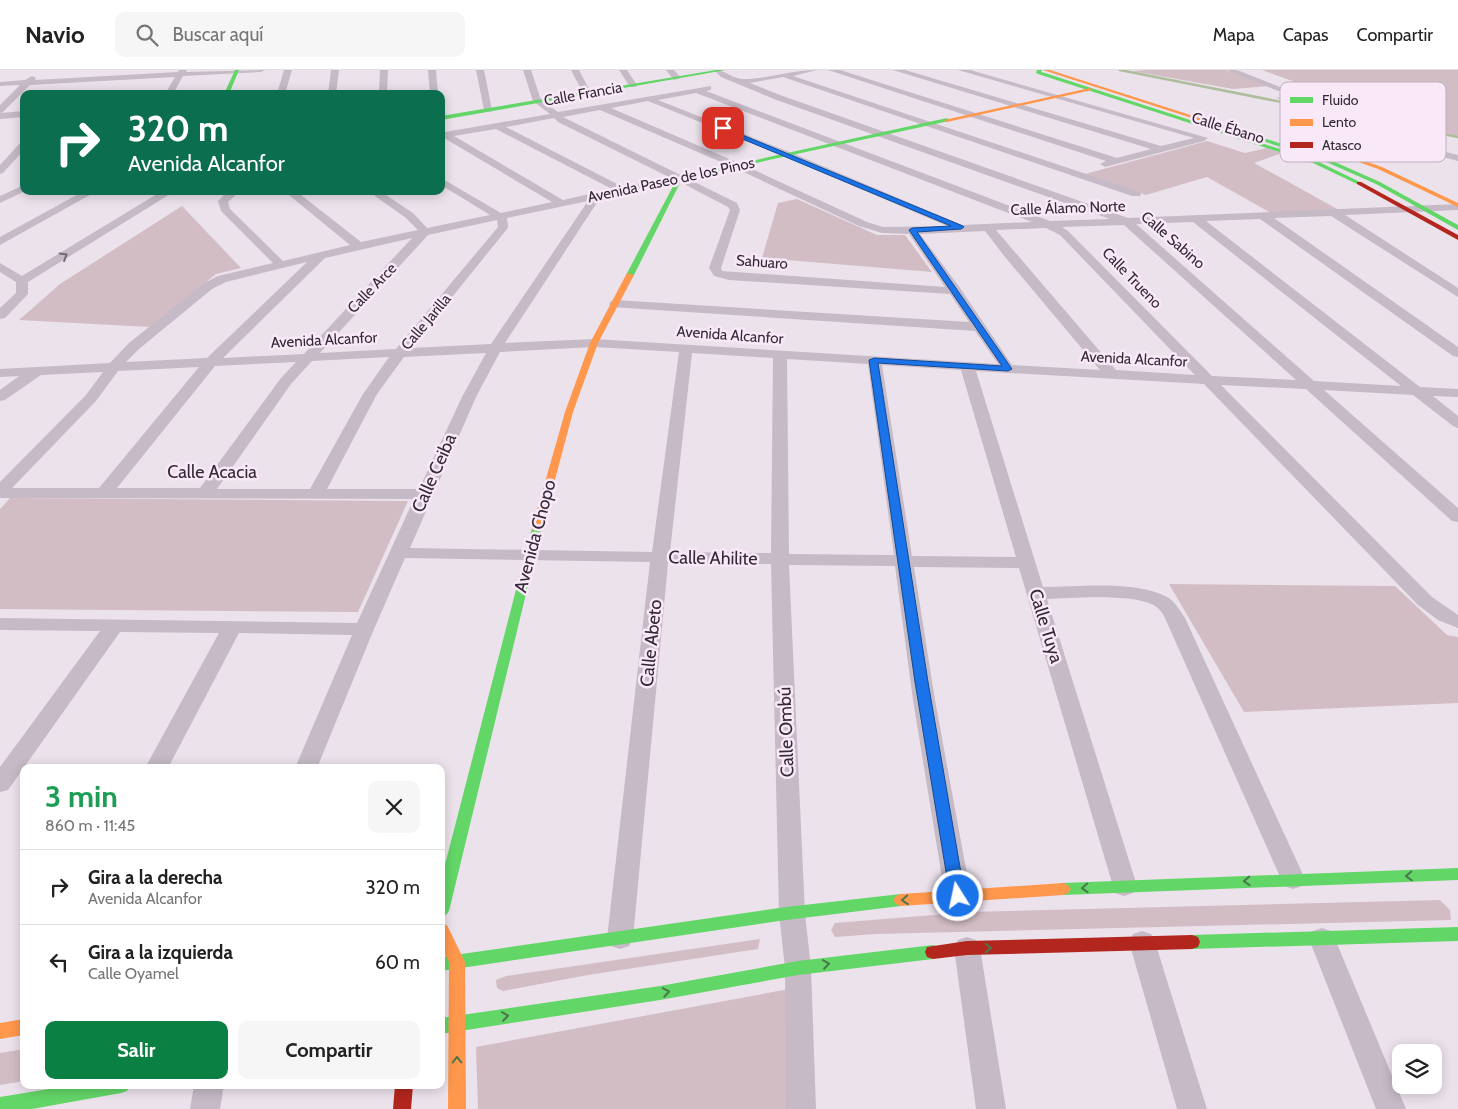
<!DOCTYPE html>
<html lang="es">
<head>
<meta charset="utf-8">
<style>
  :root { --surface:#fff; --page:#f6f6f6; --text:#222; --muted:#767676; --line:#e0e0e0; --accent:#0b8043 }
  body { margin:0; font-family:Cabin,sans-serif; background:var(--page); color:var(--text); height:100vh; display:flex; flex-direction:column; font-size:19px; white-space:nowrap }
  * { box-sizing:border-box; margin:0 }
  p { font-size:16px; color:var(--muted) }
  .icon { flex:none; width:28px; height:28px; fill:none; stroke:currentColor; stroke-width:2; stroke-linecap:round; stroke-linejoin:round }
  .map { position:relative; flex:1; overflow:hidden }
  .panel { position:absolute; left:20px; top:694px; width:425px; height:325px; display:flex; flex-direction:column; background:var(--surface); border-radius:10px; box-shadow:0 2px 12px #0003 }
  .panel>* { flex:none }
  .top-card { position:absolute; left:20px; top:20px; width:425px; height:105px; border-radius:10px; box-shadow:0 2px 12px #0003; background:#0b6e4f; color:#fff; overflow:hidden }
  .tools { position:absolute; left:1392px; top:974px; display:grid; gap:10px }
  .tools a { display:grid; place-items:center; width:50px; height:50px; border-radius:10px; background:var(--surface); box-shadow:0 2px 12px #0003; font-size:25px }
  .pin { position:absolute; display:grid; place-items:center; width:42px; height:42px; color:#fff; margin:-21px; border-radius:10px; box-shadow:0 2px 8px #0006 }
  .me { position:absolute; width:55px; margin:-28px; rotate:350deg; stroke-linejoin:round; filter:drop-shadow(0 0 4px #0008) }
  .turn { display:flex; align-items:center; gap:18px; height:105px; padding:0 25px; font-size:22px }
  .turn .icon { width:65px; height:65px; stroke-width:2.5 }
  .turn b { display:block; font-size:35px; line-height:42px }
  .round { display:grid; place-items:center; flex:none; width:52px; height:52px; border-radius:10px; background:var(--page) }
  .headline { display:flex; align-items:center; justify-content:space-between; height:85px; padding:0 25px }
  h1 { font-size:30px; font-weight:700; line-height:38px; color:#1e9e55 }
  .action { display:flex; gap:10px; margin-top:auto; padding:10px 25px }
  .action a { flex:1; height:58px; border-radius:10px; background:var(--accent); color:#fff; font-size:20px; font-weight:700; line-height:58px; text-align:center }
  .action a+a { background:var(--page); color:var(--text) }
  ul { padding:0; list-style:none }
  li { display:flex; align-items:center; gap:15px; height:75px; padding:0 25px; border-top:1px solid var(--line) }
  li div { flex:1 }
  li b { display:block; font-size:19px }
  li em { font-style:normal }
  header { display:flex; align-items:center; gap:30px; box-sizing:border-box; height:70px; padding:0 25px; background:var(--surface); border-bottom:1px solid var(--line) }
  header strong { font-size:24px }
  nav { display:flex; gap:28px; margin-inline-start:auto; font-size:18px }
  .search { width:350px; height:45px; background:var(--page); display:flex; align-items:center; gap:12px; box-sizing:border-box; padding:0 18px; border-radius:10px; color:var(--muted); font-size:19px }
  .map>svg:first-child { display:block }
  .green { fill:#d3bdc4 }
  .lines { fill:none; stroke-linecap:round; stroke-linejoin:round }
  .stream { stroke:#aebd9e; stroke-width:2.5 }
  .street { fill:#c5bac6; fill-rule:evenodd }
  .fast { fill:#63d668; fill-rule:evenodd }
  .slow { fill:#ff974d; fill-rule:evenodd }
  .jam { fill:#b3261e; fill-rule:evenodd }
  .oneway { stroke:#756a77 }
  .oneway2 { stroke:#49774c }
  .route { fill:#1a73e8; stroke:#114b97 }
  .labels { text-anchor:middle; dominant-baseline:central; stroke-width:5; stroke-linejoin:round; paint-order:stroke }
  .far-street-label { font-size:15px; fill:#342936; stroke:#f9e9f8 }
  .street-label { font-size:18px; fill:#342936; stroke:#f9e9f8 }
  .key { fill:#f9e9f8; stroke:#beafbe; stroke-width:1 }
  .key-label { font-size:14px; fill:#342936 }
</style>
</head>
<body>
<header>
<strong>Navio</strong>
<div class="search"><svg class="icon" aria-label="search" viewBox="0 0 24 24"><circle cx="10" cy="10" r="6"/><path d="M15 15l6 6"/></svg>Buscar aquí</div>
<nav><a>Mapa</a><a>Capas</a><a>Compartir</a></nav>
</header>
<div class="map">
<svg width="1458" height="1039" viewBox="0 0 1458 1039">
  <rect width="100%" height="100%" fill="#ece2ec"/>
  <g class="green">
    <path d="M1147 0H1225L1270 16 1233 19 1132 1Z"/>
    <path d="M1262 0H1458V66L1275 28 1323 22Z"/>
    <path d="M1207 71 1245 83 1267 78 1282 83 1254 93 1339 140 1271 143 1207 107 1146 125 1085 104Z"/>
    <path d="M797 129 877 165H905L932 202 762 188 778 133Z"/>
    <path d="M182 136 241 198 216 204 150 257 19 250 60 214Z"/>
    <path d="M10 428 408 431 358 542 0 539V439Z"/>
    <path d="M1169 514 1395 516 1447 565 1458 567V633L1244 642Z"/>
    <path d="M1440 830 1450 840 1451 850 876 864 835 867 831 860 835 853 970 842Z"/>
    <path d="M760 869 758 879 588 905 503 921 497 918 496 910 506 906Z"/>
    <path d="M789 919V1039H478L476 977Z"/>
    <path d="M24 979V1011L0 1015V983Z"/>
  </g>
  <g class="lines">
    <path class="stream" d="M1120 0 1458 67"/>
    <g class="street">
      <path d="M179 0H187L186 2 265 0 261 2 183 6 173 24H165L175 7 30 15 3 42 0 43V35L20 15 0 16V12L25 10 32 6 36 8 35 10 178 2Z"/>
      <path d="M284 0H292L285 24H277Z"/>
      <path d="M331 0H339L336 24H328Z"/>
      <path d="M380 0H388L387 24H379Z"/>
      <path d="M428 0H436L438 24H430Z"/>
      <path d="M476 0H484L492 40 491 42 484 40Z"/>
      <path d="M523 0H531L541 30 558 42 711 16V20L706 21 1050 151 1110 149 774 29 721 7 714 0C725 0 733 9 743 9 767 9 791 0 817 0L793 6 1140 122 1141 124 1140 126H1132L783 7 750 13 780 25 1128 148 1458 134V140L1345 145 1458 218V227L1331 146 1274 148 1458 277V287L1453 286 1260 149 1206 151 1420 317 1458 319V327L1433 326 1458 346V358L1453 356 1413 325 1324 320 1458 438V452L1452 451 1306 319 1221 315 1432 527 1458 545V558L1438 550 1418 535 1204 314 976 301 1043 517C1079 517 1135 510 1167 527 1175 531 1180 541 1185 548L1305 809 1302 816 1293 819 1284 816 1281 809 1165 548C1163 544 1160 539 1155 536 1135 523 1072 528 1047 529L1137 816 1133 823 1124 826 1115 823 1019 498 914 497 935 630 971 826 967 833 958 836 949 833 945 826 913 630 895 496 789 495 805 844 811 898 816 1039H786L785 898 779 844 771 494 668 493 633 868 629 876 620 879 611 876 607 868 650 492 405 488 374 559 317 698H295L352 565 239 563 168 698H145L219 563 120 562 8 720 0 722V697L100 561 0 560V548L357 553 414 429 0 428V412L86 325 103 302 41 305 5 330 0 331V320L19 306 0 307V299L110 293 129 273 204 213 218 206 273 193 221 141 218 131 228 121H240L228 132 230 139 283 191 350 175 284 121H296L361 172 418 160 406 148 368 121H380L413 143 427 158 490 145 441 115V108L501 143 552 132 444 68 441 69V63L445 62 550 44 533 31ZM696 23 1032 152 962 155 792 83 658 30ZM648 31 786 87 947 156 883 157 867 152 741 94 611 38ZM600 40 735 98 859 156 882 163 909 164 945 217 722 201 721 198 740 140 737 133 563 47ZM554 48 558 52 669 107 623 117 506 57ZM496 59 612 119 563 130 454 66ZM678 111 728 137 730 140 709 198 714 206 729 210 950 224 969 252 615 230 611 231 609 234 611 237 975 261 998 294 594 269 505 273 600 128ZM588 131 491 274 411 278 507 159 508 157 507 148ZM497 150 498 157 396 279 320 283 428 165ZM1193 152 1401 316 1314 311 1136 154ZM1124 155 1296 310 1212 306 1068 161 1062 157ZM1046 158 1060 165 1195 305 1116 300 996 160ZM985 161 1005 187 1100 300 1012 295 960 218 920 164ZM412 168 304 284 223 288 325 188ZM307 192 207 288 126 292 139 279 212 219 226 212ZM594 277 679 282 652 482 410 478 476 327 500 282ZM486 283 462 327 419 419H327L377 324 404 287ZM692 283 773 288 771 483 670 482ZM389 287 363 324 310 419H217L291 314 312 291ZM787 289 868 294 894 485 789 484ZM296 292 281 308 200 418H117L215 296ZM882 295 961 300 1016 487 912 486ZM199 297 99 418H12L96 331 118 301Z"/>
      <path d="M571 0H579L591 23 590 25H584Z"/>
      <path d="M619 0H627L637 15 636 17H630Z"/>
      <path d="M666 0H674L681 8 674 10Z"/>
      <path d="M828 0H840L1117 88 1151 79 893 0H905L1161 76 1194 68 958 0H970L1208 68 1204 71 1105 97 1100 94 1106 91Z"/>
      <path d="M1226 0H1237L1285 19 1278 21Z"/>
      <path d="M24 41V47L0 49V43Z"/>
      <path d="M1367 62 1458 85V91L1364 67V63Z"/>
      <path d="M24 71V80L3 103 0 104V95L21 72Z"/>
      <path d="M24 115V121H25L0 133V126Z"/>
      <path d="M84 121H97L0 175V167Z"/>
      <path d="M162 121H175L28 212V224L5 248 0 249V238L16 223V212L0 202V193L22 206Z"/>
      <path d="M1322 858 1331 861 1335 869 1406 1039H1376L1309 869 1313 861Z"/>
      <path d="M1142 861 1151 864 1155 872 1207 1039H1177L1129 872 1133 864Z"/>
      <path d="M967 867 976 870 980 878 1006 1039H976L954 878 958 870Z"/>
      <path d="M194 1015H224L220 1039H190Z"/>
    </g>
    <g class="fast">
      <path d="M235 0H239L229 24H224Z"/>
      <path d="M716 0H726L441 50V46Z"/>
      <path d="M1037 0H1042L1041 2 1045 3 1317 91 1362 113 1357 114 1313 93 1041 5 1036 3Z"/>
      <path d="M947 48 949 51 682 109 634 205 630 207 626 205 678 107Z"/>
      <path d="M1206 49 1328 89 1380 112 1458 155V160L1376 114 1324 91 1204 52Z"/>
      <path d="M537 455 542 458 449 841 446 845 441 847V810L532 458Z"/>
      <path d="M1458 798V810L1063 825 1058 823 1055 819 1058 815 1063 813Z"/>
      <path d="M901 824 906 826 909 830 906 834 901 836 786 850 441 901V887L786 837Z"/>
      <path d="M1458 857V871L1192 879 1186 877 1184 872 1186 867 1192 865Z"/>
      <path d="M933 875 939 877 941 882 939 887 933 889 798 905 660 930 441 964V948L660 916 798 891Z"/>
      <path d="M73 1015H130L127 1021 121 1023 32 1039H0V1027Z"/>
    </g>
    <g class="slow">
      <path d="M1043 0H1050L1209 51 1204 52Z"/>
      <path d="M1090 18 1092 20 947 52 944 50Z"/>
      <path d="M1300 69 1382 97 1458 133V137L1378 99 1300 71Z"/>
      <path d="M627 203 634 205 598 273 573 342 542 458 537 461 533 460 532 458 565 342 590 273Z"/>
      <path d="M1063 813 1068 815 1071 819 1068 823 1063 825 901 836 896 834 893 830 896 826 901 824Z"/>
      <path d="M441 854 447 855 465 892 466 1039H448L449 892 441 876Z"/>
      <path d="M24 949V965L0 969V953Z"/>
    </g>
    <g class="jam">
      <path d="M1357 112H1361L1458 165V170L1357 114Z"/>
      <path d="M1192 865 1198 867 1200 872 1198 877 1192 879 967 885 933 889 927 887 925 882 927 877 967 871Z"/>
      <path d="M395 1015H413L411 1039H393Z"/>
    </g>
  </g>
  <defs><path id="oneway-chevron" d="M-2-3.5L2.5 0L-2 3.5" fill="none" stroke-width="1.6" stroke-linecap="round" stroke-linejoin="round" transform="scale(1.25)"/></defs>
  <use class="oneway" href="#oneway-chevron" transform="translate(64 186) rotate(-31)"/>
  <g class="oneway2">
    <use href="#oneway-chevron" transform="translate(1409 806) rotate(178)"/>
    <use href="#oneway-chevron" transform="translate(1247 811) rotate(178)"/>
    <use href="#oneway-chevron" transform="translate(1085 818) rotate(177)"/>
    <use href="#oneway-chevron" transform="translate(905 830) rotate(175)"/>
    <use href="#oneway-chevron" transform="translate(988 878) rotate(-2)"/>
    <use href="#oneway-chevron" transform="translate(826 894) rotate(-8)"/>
    <use href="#oneway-chevron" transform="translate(666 922) rotate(-10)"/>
    <use href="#oneway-chevron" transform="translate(505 946) rotate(-8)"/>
    <use href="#oneway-chevron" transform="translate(457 990) rotate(-90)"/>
  </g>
  <path class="route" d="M723 57 963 156 964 157 961 159 917 162 1012 299 1008 301 878 293 928 612 965 826 963 830 958 832 952 830 950 826 915 612 869 290 874 288 1002 296 909 160 912 158 951 156 721 60Z"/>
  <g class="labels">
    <g class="far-street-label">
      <text transform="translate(583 24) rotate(-10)">Calle Francia</text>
      <text transform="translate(1228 58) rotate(17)">Calle Ébano</text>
      <text transform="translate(671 110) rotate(-12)">Avenida Paseo de los Pinos</text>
      <text transform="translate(1068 138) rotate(-2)">Calle Álamo Norte</text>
      <text transform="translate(1173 170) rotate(41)">Calle Sabino</text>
      <text transform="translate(762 192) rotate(4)">Sahuaro</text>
      <text transform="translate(1132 208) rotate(46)">Calle Trueno</text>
      <text transform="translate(372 218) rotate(-46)">Calle Arce</text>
      <text transform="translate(426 252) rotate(-50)">Calle Jarilla</text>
      <text transform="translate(730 265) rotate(4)">Avenida Alcanfor</text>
      <text transform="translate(324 270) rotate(-3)">Avenida Alcanfor</text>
      <text transform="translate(1134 289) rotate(3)">Avenida Alcanfor</text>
    </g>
    <g class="street-label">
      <text x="212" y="402">Calle Acacia</text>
      <text transform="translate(434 403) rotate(-66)">Calle Ceiba</text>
      <text transform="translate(535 466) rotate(-75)">Avenida Chopo</text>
      <text transform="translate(713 488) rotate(1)">Calle Ahilite</text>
      <text transform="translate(1046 556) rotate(73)">Calle Tuya</text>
      <text transform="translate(651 573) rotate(-84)">Calle Abeto</text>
      <text transform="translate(786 662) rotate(-92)">Calle Ombú</text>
    </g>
  </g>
  <rect x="1280" y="12" width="166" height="80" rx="8" class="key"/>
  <rect x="1290" y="27" width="23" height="6" fill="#63d668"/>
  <rect x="1290" y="49" width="23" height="7" fill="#ff974d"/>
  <rect x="1290" y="72" width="23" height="6" fill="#b3261e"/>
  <g class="key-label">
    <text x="1322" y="35">Fluido</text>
    <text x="1322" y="57">Lento</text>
    <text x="1322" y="80">Atasco</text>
  </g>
</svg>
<div class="tools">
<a><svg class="icon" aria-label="layers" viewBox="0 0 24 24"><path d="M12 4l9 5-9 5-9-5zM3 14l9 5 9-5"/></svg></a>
</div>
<div class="pin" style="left:723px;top:58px;background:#d93025"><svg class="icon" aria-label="arrive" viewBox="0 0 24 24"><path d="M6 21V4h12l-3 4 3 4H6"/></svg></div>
<svg class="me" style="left:958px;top:826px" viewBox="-20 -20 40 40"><circle r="17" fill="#1a73e8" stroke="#fff" stroke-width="3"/><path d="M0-11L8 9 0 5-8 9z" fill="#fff"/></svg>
<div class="top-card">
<div class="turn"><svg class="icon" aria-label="right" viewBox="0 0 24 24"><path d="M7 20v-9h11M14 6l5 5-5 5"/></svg><div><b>320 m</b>Avenida Alcanfor</div></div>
</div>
<section class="panel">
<div class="headline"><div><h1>3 min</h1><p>860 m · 11:45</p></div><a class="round"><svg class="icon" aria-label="close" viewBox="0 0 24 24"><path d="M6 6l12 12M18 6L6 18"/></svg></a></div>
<ul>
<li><svg class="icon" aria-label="right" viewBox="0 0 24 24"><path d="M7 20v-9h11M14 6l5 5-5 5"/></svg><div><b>Gira a la derecha</b><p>Avenida Alcanfor</p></div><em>320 m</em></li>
<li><svg class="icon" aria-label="left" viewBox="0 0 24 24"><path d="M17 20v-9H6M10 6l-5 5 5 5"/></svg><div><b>Gira a la izquierda</b><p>Calle Oyamel</p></div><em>60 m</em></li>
</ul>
<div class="action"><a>Salir</a><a>Compartir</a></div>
</section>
</div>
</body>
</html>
